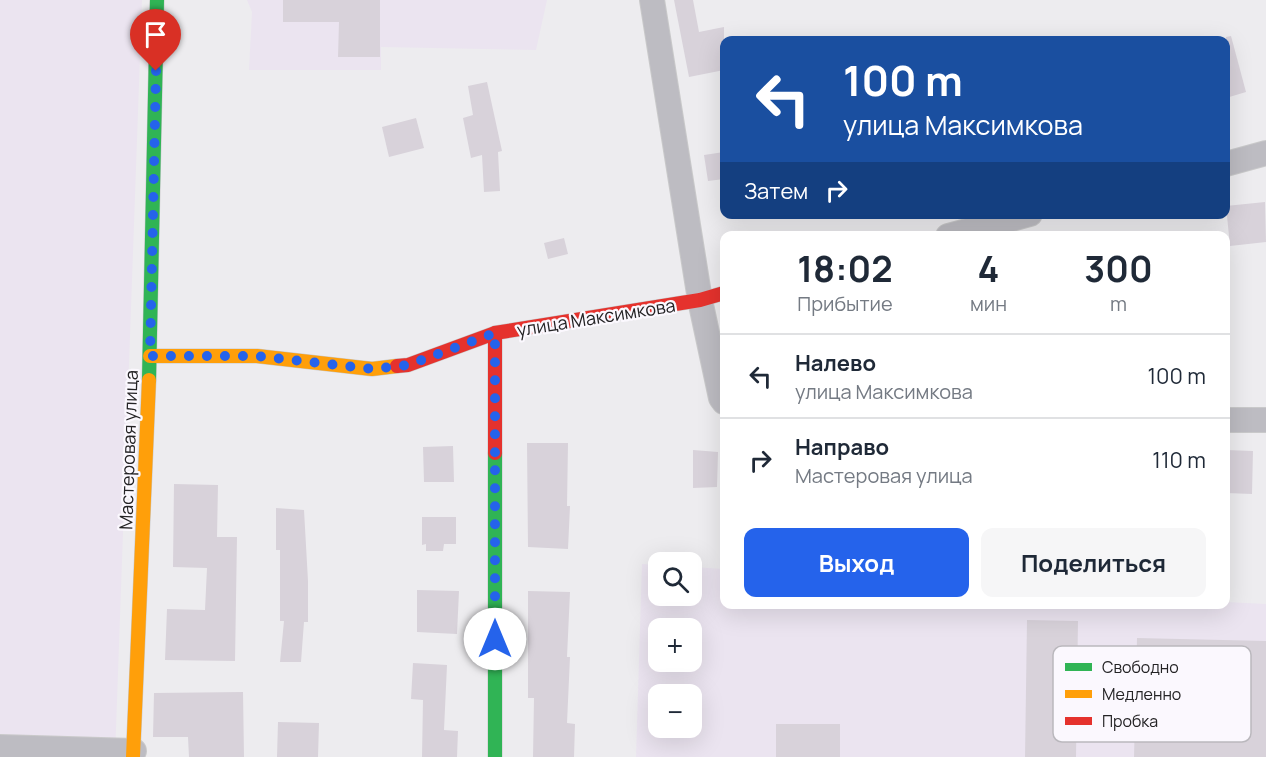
<!DOCTYPE html>
<html lang="ru">
<head>
<meta charset="utf-8">
<style>
  :root { --surface:#fff; --page:#f6f6f7; --text:#1f2937; --muted:#747a83; --line:#e0e1e3; --accent:#2563eb }
  body { margin:0; font-family:Manrope,sans-serif; background:var(--page); color:var(--text); height:100vh; display:flex; flex-direction:column; font-size:22px; white-space:nowrap }
  * { box-sizing:border-box; margin:0 }
  p { font-size:20px; color:var(--muted) }
  .icon { flex:none; width:33px; height:33px; fill:none; stroke:currentColor; stroke-width:2; stroke-linecap:round; stroke-linejoin:round }
  .map { position:relative; flex:1; overflow:hidden }
  .side { position:absolute; left:720px; top:231px; width:510px; height:378px; display:flex; flex-direction:column; background:var(--surface); border-radius:12px; box-shadow:0 6px 24px #0002 }
  .side>* { flex:none }
  .guide { position:absolute; left:720px; top:36px; width:510px; height:183px; border-radius:12px; box-shadow:0 6px 24px #0002; background:#1a4fa0; color:#fff; overflow:hidden }
  .fabs { position:absolute; left:648px; top:552px; display:grid; gap:12px }
  .fabs a { display:grid; place-items:center; width:54px; height:54px; border-radius:12px; background:var(--surface); box-shadow:0 6px 24px #0002; font-size:30px }
  .pin { position:absolute; display:grid; place-items:center; width:51px; height:51px; color:#fff; margin:-62px -26px; border-radius:50% 50% 50% 0; rotate:-45deg; box-shadow:0 0 6px #0007 }
  .pin .icon { rotate:45deg }
  .me { position:absolute; width:66px; margin:-33px; rotate:0deg; stroke-linejoin:round; filter:drop-shadow(0 0 4px #0008) }
  .turn { display:flex; align-items:center; gap:21px; height:126px; padding:0 24px; font-size:27px }
  .turn .icon { width:78px; height:78px; stroke-width:2.5 }
  .turn b { display:block; font-size:42px; line-height:51px }
  .then { display:flex; align-items:center; height:57px; padding:0 24px; background:#0003; gap:12px; font-size:22px }
  .eta { display:flex; justify-content:space-evenly; align-items:center; height:102px; text-align:center }
  .eta b { font-size:36px; font-weight:700; line-height:42px }
  .primary-button { display:flex; gap:12px; margin-top:auto; padding:12px 24px }
  .primary-button a { flex:1; height:69px; border-radius:12px; background:var(--accent); color:#fff; font-size:24px; font-weight:700; line-height:69px; text-align:center }
  .primary-button a+a { background:var(--page); color:var(--text) }
  ul { padding:0; list-style:none }
  li { display:flex; align-items:center; gap:18px; height:84px; padding:0 24px; border-top:2px solid var(--line) }
  li div { flex:1 }
  li b { display:block; font-size:22px }
  li em { font-style:normal }
  .map>svg:first-child { display:block }
  .industrial { fill:#ebe4f0; fill-rule:evenodd }
  .building { fill:#d8d2da }
  .lines { fill:none; stroke-linecap:round; stroke-linejoin:round }
  .street-casing { stroke:#c9c9ca; stroke-width:26 }
  .fast-casing { stroke:#c9c9ca; stroke-width:15 }
  .slow-casing { stroke:#c9c9ca; stroke-width:15 }
  .jam-casing { stroke:#c9c9ca; stroke-width:15 }
  .street { stroke:#bdbcc2; stroke-width:24 }
  .fast { stroke:#30b455; stroke-width:14 }
  .slow { stroke:#ff9f0a; stroke-width:14 }
  .jam { stroke:#e5322d; stroke-width:14 }
  .route { stroke:#2563eb; stroke-width:10; stroke-dasharray:0 18 }
  .labels { text-anchor:middle; dominant-baseline:central; stroke-width:4.5; stroke-linejoin:round; paint-order:stroke }
  .street-label { font-size:18px; fill:#242325; stroke:#fbf8fe }
  .key { fill:#fbf8fe; stroke:#bab8bd; stroke-width:1.5 }
  .key-label { font-size:16px; fill:#242325 }
</style>
</head>
<body>
<div class="map">
<svg width="1266" height="757" viewBox="0 0 1266 757">
  <rect width="100%" height="100%" fill="#edecef"/>
  <g class="industrial">
    <path d="M0 0H142L115 757H0Z"/>
    <path d="M247 0H547L536 50 381 47V70H249L252 12Z"/>
    <path d="M642 564 658 565V596H692V567L724 569V604H1226V602L1266 604V757H636ZM658 628H692V662H658ZM658 694H692V728H658Z"/>
  </g>
  <g class="building">
    <path d="M283 0H380V57H338L339 22H283Z"/>
    <path d="M674 0H693L699 32 724 27V70L689 77Z"/>
    <path d="M1231 36 1246 92 1226 98V37Z"/>
    <path d="M487 82 502 151 498 152 500 191 484 192 482 155 471 158 463 118 473 115 468 86Z"/>
    <path d="M416 118 424 148 389 157 382 127Z"/>
    <path d="M724 152V179L708 181 704 155Z"/>
    <path d="M1265 202 1266 242 1230 246 1226 206Z"/>
    <path d="M564 238 568 254 548 259 544 243Z"/>
    <path d="M527 443H568L567 506H570L568 549 528 547Z"/>
    <path d="M453 446 454 482H424L423 447Z"/>
    <path d="M693 450 718 452 717 487 693 488Z"/>
    <path d="M1226 450 1253 451 1252 494 1226 493Z"/>
    <path d="M174 484 218 485 217 537H237L235 661 165 660 167 609 205 610 207 568 173 567Z"/>
    <path d="M276 508 304 510 308 581V622H304L301 662H280L284 621H280V550H276Z"/>
    <path d="M422 517H456V544H444L443 551H426V544L422 545Z"/>
    <path d="M417 590 459 591 457 634 417 632Z"/>
    <path d="M528 591 570 592 567 657H570L567 723 575 724 574 757H533L534 698H528Z"/>
    <path d="M1027 620 1078 621 1076 757H1025Z"/>
    <path d="M1137 638 1266 641V757H1134Z"/>
    <path d="M413 663 447 665 444 730 458 731 457 757H422L423 700 411 699Z"/>
    <path d="M243 692 244 757H189L188 737H153L154 693Z"/>
    <path d="M278 722 319 723 318 757H277Z"/>
    <rect x="776" y="724" width="64" height="33"/>
  </g>
  <g class="lines">
    <g class="street-casing">
      <g id="street">
        <path d="M652 0 700 300 721 398 724 402"/>
        <path d="M1226 164 1266 153"/>
        <path d="M948 236 1030 214"/>
        <path d="M1226 420H1266"/>
        <path d="M0 747 134 751"/>
      </g>
    </g>
    <g class="fast-casing">
      <g id="fast">
        <path d="M149 380 157 0"/>
        <path d="M495 453V757"/>
      </g>
    </g>
    <g class="slow-casing">
      <g id="slow">
        <path d="M150 356H257L372 369 397 366"/>
        <path d="M133 757 149 380"/>
      </g>
    </g>
    <g class="jam-casing">
      <g id="jam">
        <path d="M495 333V453"/>
        <path d="M397 366 408 365 495 333 700 300 724 293"/>
      </g>
    </g>
    <use href="#street" class="street"/>
    <use href="#fast" class="fast"/>
    <use href="#slow" class="slow"/>
    <use href="#jam" class="jam"/>
  </g>
  <g class="lines">
    <path class="route" d="M156 71 150 356H257L372 369 408 365 495 333V639"/>
  </g>
  <g class="labels">
    <g class="street-label">
      <text transform="translate(596 317) rotate(-9)">улица Максимкова</text>
      <text transform="translate(128 450) rotate(-88)">Мастеровая улица</text>
    </g>
  </g>
  <rect x="1053" y="646" width="198" height="96" rx="9" class="key"/>
  <rect x="1065" y="663" width="27" height="8" fill="#30b455"/>
  <rect x="1065" y="690" width="27" height="8" fill="#ff9f0a"/>
  <rect x="1065" y="717" width="27" height="8" fill="#e5322d"/>
  <g class="key-label">
    <text x="1102" y="673">Свободно</text>
    <text x="1102" y="700">Медленно</text>
    <text x="1102" y="727">Пробка</text>
  </g>
</svg>
<div class="fabs">
<a><svg class="icon" aria-label="search" viewBox="0 0 24 24"><circle cx="10" cy="10" r="6"/><path d="M15 15l6 6"/></svg></a>
<a>+</a>
<a>−</a>
</div>
<div class="pin" style="left:156px;top:71px;background:#d93025"><svg class="icon" aria-label="arrive" viewBox="0 0 24 24"><path d="M6 21V4h12l-3 4 3 4H6"/></svg></div>
<svg class="me" style="left:495px;top:639px" viewBox="-20 -20 40 40"><circle r="19" fill="#fff"/><path d="M0-13L10 11 0 6-10 11z" fill="#2563eb"/></svg>
<div class="guide">
<div class="turn"><svg class="icon" aria-label="left" viewBox="0 0 24 24"><path d="M17 20v-9H6M10 6l-5 5 5 5"/></svg><div><b>100 m</b>улица Максимкова</div></div>
<div class="then">Затем<svg class="icon" aria-label="right" viewBox="0 0 24 24"><path d="M7 20v-9h11M14 6l5 5-5 5"/></svg></div>
</div>
<section class="side">
<div class="eta">
<div><b>18:02</b><p>Прибытие</p></div>
<div><b>4</b><p>мин</p></div>
<div><b>300</b><p>m</p></div>
</div>
<ul>
<li><svg class="icon" aria-label="left" viewBox="0 0 24 24"><path d="M17 20v-9H6M10 6l-5 5 5 5"/></svg><div><b>Налево</b><p>улица Максимкова</p></div><em>100 m</em></li>
<li><svg class="icon" aria-label="right" viewBox="0 0 24 24"><path d="M7 20v-9h11M14 6l5 5-5 5"/></svg><div><b>Направо</b><p>Мастеровая улица</p></div><em>110 m</em></li>
</ul>
<div class="primary-button"><a>Выход</a><a>Поделиться</a></div>
</section>
</div>
</body>
</html>
